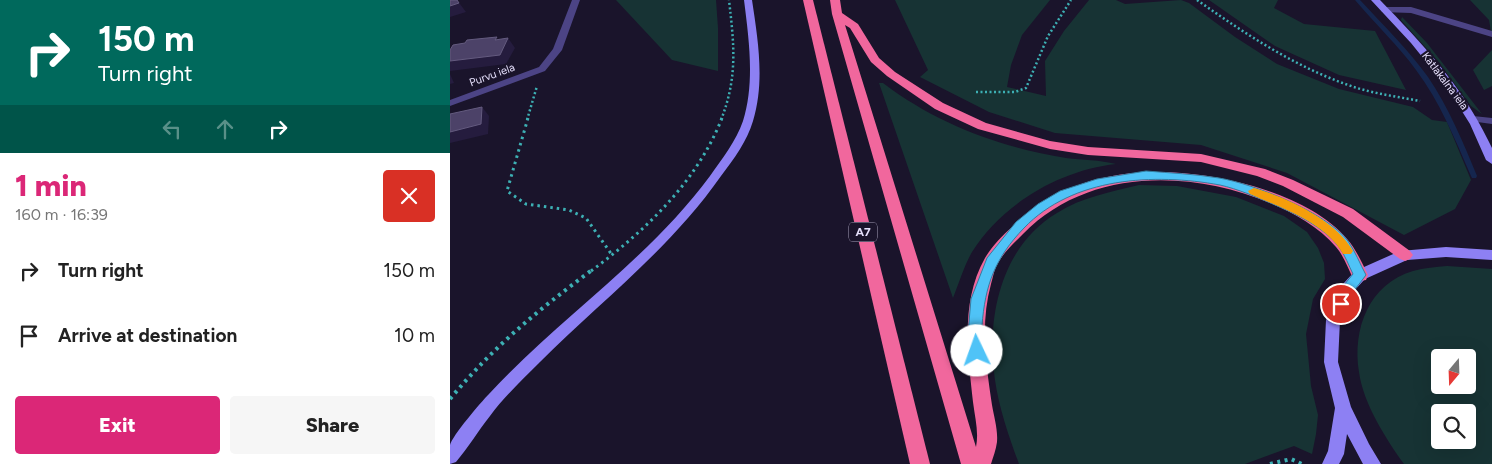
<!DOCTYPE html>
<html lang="en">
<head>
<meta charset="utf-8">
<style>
  :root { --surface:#fff; --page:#f6f6f6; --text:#222; --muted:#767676; --accent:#db2777 }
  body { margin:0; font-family:Figtree,sans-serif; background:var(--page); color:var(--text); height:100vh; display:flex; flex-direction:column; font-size:19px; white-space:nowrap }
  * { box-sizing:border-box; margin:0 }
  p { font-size:16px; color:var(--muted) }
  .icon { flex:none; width:28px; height:28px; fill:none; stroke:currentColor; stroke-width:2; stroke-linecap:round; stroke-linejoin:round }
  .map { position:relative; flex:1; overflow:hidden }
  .drawer { display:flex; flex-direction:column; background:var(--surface); width:450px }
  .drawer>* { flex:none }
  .guide { background:#00695c; color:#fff; overflow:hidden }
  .needle { width:32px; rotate:199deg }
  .controls { position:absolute; left:981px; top:349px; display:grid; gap:10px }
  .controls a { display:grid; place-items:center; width:45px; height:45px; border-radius:5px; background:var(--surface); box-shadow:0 5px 20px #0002; font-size:25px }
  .pin { position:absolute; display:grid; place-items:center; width:42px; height:42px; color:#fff; margin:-21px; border:2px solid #fff; border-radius:50%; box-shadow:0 1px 5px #0007 }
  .me { position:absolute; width:55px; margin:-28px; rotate:357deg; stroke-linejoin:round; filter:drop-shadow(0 0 4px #0008) }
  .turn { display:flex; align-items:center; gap:18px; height:105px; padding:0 15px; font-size:22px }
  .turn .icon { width:65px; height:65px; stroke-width:2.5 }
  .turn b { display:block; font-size:35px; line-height:42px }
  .lanes { display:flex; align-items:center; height:48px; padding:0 15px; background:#0003; justify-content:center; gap:25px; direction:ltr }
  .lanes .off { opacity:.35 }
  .round { display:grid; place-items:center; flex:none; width:52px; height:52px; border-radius:5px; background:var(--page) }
  .head { display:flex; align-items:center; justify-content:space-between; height:85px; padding:0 15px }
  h1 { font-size:30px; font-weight:800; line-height:38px; color:var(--accent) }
  .action { display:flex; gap:10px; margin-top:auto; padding:10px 15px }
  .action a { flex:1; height:58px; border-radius:5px; background:var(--accent); color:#fff; font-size:20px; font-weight:800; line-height:58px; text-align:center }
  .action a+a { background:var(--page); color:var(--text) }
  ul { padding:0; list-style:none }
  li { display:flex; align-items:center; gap:15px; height:65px; padding:0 15px }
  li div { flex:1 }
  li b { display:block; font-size:19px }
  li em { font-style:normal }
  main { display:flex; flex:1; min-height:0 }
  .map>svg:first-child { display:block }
  .green { fill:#173334; fill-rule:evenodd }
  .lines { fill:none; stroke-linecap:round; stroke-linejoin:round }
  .stream { fill:#15264e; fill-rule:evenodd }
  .path-far2 { stroke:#3db0b4; stroke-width:2.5; stroke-dasharray:2 2.5; stroke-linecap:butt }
  .path-far1 { stroke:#3db0b4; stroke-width:3; stroke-dasharray:2.5 4; stroke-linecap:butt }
  .path { stroke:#3db0b4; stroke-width:4; stroke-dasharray:3 4.5; stroke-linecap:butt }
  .service { fill:#4c4485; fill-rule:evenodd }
  .minor { fill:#4c4485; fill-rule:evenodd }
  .secondary { fill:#8d80f3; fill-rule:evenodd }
  .motorway { fill:#f1679d; fill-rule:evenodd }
  .shaded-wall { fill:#251c3e }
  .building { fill:#4c4268; stroke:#645b7f }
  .route { fill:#4fc3f7; stroke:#337fa1 }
  .slow { fill:#f59e0b }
  .labels { text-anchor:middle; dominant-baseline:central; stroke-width:4.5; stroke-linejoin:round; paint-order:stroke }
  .far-street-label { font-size:11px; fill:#e6e0fc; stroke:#1a142b }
  .shield { fill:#1a142b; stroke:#a9a3bd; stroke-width:1 }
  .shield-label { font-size:12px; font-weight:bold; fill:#e6e0fc }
</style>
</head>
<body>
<main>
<section class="drawer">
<div class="guide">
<div class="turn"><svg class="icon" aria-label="right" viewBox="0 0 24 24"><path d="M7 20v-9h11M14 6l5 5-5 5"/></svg><div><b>150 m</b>Turn right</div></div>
<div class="lanes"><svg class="icon off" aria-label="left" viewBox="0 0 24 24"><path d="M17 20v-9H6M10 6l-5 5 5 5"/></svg><svg class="icon off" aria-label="ahead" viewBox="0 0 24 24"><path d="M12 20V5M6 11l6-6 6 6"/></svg><svg class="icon" aria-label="right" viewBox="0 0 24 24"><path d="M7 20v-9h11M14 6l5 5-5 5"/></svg></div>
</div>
<div class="head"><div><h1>1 min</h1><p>160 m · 16:39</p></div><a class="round" style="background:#d93025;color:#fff"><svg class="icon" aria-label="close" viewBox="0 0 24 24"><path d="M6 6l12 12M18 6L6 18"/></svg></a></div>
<ul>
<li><svg class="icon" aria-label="right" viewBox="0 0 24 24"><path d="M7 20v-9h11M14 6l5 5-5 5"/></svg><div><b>Turn right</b></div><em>150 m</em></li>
<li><svg class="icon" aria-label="arrive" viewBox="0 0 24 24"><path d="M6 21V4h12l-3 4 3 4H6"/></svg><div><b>Arrive at destination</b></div><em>10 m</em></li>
</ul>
<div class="action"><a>Exit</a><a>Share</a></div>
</section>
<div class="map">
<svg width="1042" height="464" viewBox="0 0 1042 464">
  <rect width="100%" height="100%" fill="#1a142b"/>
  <g class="green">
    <path d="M166 0H266L268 28V71L222 60Z"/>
    <path d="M445 0H600L572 35 561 65 557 87 596 96 595 61 614 31 639 0H666L675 4 731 0 739 3 785 37 827 64 889 89 963 107 982 120 997 122 1021 180 1005 209 954 235 837 173 751 145 605 133 539 112 470 77 478 70Z"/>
    <path d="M759 0H828L824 8 854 24 925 31 956 90 889 75 825 46Z"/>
    <path d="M1020 0H1042V37L1039 20Z"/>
    <path d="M952 17 977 43 1032 114 1021 106 988 61 951 20Z"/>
    <path d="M1042 50V86L1034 90 1023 70Z"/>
    <path d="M429 83H433C487 124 549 147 616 158 632 160 650 160 666 164 610 170 552 204 522 252 514 266 509 283 503 298Z"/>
    <path d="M689 185 727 186 786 197 834 216 857 232 868 248 874 263 875 279 863 299 856 334 861 386 868 415 866 434 862 454 844 446 795 464H569C559 437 549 408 545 380 536 319 550 247 607 213 632 197 661 192 689 185Z"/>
    <path d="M997 266 1042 269V464H954C936 439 913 403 909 372 902 329 919 284 963 271 974 268 986 267 997 266ZM990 358H1018V385H990ZM990 412H1018V440H990Z"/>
  </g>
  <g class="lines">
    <path class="stream" d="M905 0H910C933 25 958 49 978 77 999 108 1013 142 1027 176L1026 178H1022L1021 176C1005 139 990 102 966 70 948 45 925 24 905 0Z"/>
    <g class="path-far2">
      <path d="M747 0C797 35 848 69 907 88 927 94 949 97 970 101"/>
      <path d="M526 92H565L576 88 598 36 621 0"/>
      <path d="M77 120 87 86"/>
      <path d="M271 120C288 77 284 44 279 0"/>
    </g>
    <g class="path-far1">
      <path d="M78 118 57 191 76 204 119 210 136 218 162 255"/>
      <path d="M141 271C195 231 247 182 272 118"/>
    </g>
    <g class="path">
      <path d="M0 399C44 346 87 311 142 270"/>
      <path d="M820 464 841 459 852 464"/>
    </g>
    <path class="service" d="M1023 116 1042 118V124L1020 121V117Z"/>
    <g class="minor">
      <path d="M122 0H130L112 50 95 71 0 106V100L89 67 103 49Z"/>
      <path d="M935 7H961L1042 31V37L961 13 932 12 931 10Z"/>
    </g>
    <g class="secondary">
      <path d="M294 0H302C308 40 315 81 303 121 297 141 284 159 271 176 220 249 151 301 89 363 72 380 54 397 40 416 28 431 18 448 6 462L0 464C0 458 0 451 0 445 2 436 31 402 39 394 109 318 198 260 260 176 272 159 286 141 293 121 305 82 299 40 294 0Z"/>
      <path d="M921 0H930C971 42 1012 86 1038 140L1042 148V164L1036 160 1020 124 998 89 961 43Z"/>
      <path d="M996 247 1042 250V260L996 257 957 260 915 279 903 292 890 320 888 362 901 407 919 444 931 464H913L897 434 894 454 889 464H872L878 451 885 408 874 362 876 320 893 284 905 271 950 251Z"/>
    </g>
    <g class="motorway">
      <path d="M353 0H363L480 464H460Z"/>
      <path d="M380 0H390L392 13 408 24 429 58 445 72 493 103 536 123 600 141 638 147 751 154 815 169 843 180 903 209 960 251 963 255 960 259 955 261 950 259 893 217 833 186 807 176 751 162 638 155 600 149 528 129 485 109 437 76 421 62 400 28 395 25 526 447C529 432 525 418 523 402 518 355 510 302 535 258 542 246 552 236 562 227 626 163 721 163 803 186 836 196 874 212 897 239 906 249 912 263 918 275L916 280 910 281 904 280C898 269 894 256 886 247 869 227 844 213 820 203 740 169 637 168 573 234 564 243 554 252 548 263 544 269 543 278 541 284 530 324 536 365 542 405 544 417 548 429 547 442 546 450 543 457 541 464H511L382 14Z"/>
    </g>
  </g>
  <g class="shaded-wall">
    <path d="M7 0 16 12 0 17V6Z"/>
    <path d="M58 38 65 48 56 64 0 71V61Z"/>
    <path d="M0 74 4 83 0 84Z"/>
    <path d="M32 107 39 116 38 134 0 143V132Z"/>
  </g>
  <g class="building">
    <path d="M0 0H7L9 3 0 6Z"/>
    <path d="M47 37 45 40 58 38 50 55 0 61V50L3 45 15 43 17 40Z"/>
    <path d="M32 107 31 124 0 132V114Z"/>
  </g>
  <path class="route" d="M696 171C720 173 745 174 769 178 804 184 876 212 898 241 905 251 910 264 916 275L903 292 895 308 891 310 886 308 884 304 894 285 903 274C899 266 895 255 889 247 874 227 846 214 823 204 806 197 788 189 770 185 704 173 623 177 574 228 545 258 535 285 532 326 531 335 535 347 531 356L527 357 522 356 518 334 521 299 537 258 566 222 588 204 610 191 647 179Z"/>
  <path class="slow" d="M804 188C836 197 886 220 903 251L901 254H893C875 222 831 208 800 194L798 191Z"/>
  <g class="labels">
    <g class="far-street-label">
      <text transform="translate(42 75) rotate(-20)">Purvu iela</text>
      <text transform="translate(995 81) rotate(53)">Katlakalna iela</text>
    </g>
    <rect class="shield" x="399" y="222.5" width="28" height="19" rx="4"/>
    <g class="shield-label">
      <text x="413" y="232">A7</text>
    </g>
  </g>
</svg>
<div class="controls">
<a><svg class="needle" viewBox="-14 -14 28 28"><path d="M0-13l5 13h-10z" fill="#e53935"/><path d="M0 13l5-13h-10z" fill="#767676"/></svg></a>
<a><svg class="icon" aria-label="search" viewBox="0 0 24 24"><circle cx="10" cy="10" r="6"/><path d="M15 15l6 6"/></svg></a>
</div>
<div class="pin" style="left:891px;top:304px;background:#d93025"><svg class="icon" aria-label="arrive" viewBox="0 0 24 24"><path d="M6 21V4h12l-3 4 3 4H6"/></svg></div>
<svg class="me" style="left:527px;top:351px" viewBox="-20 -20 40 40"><circle r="19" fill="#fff"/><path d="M0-13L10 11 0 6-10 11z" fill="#4fc3f7"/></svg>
</div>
</main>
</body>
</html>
